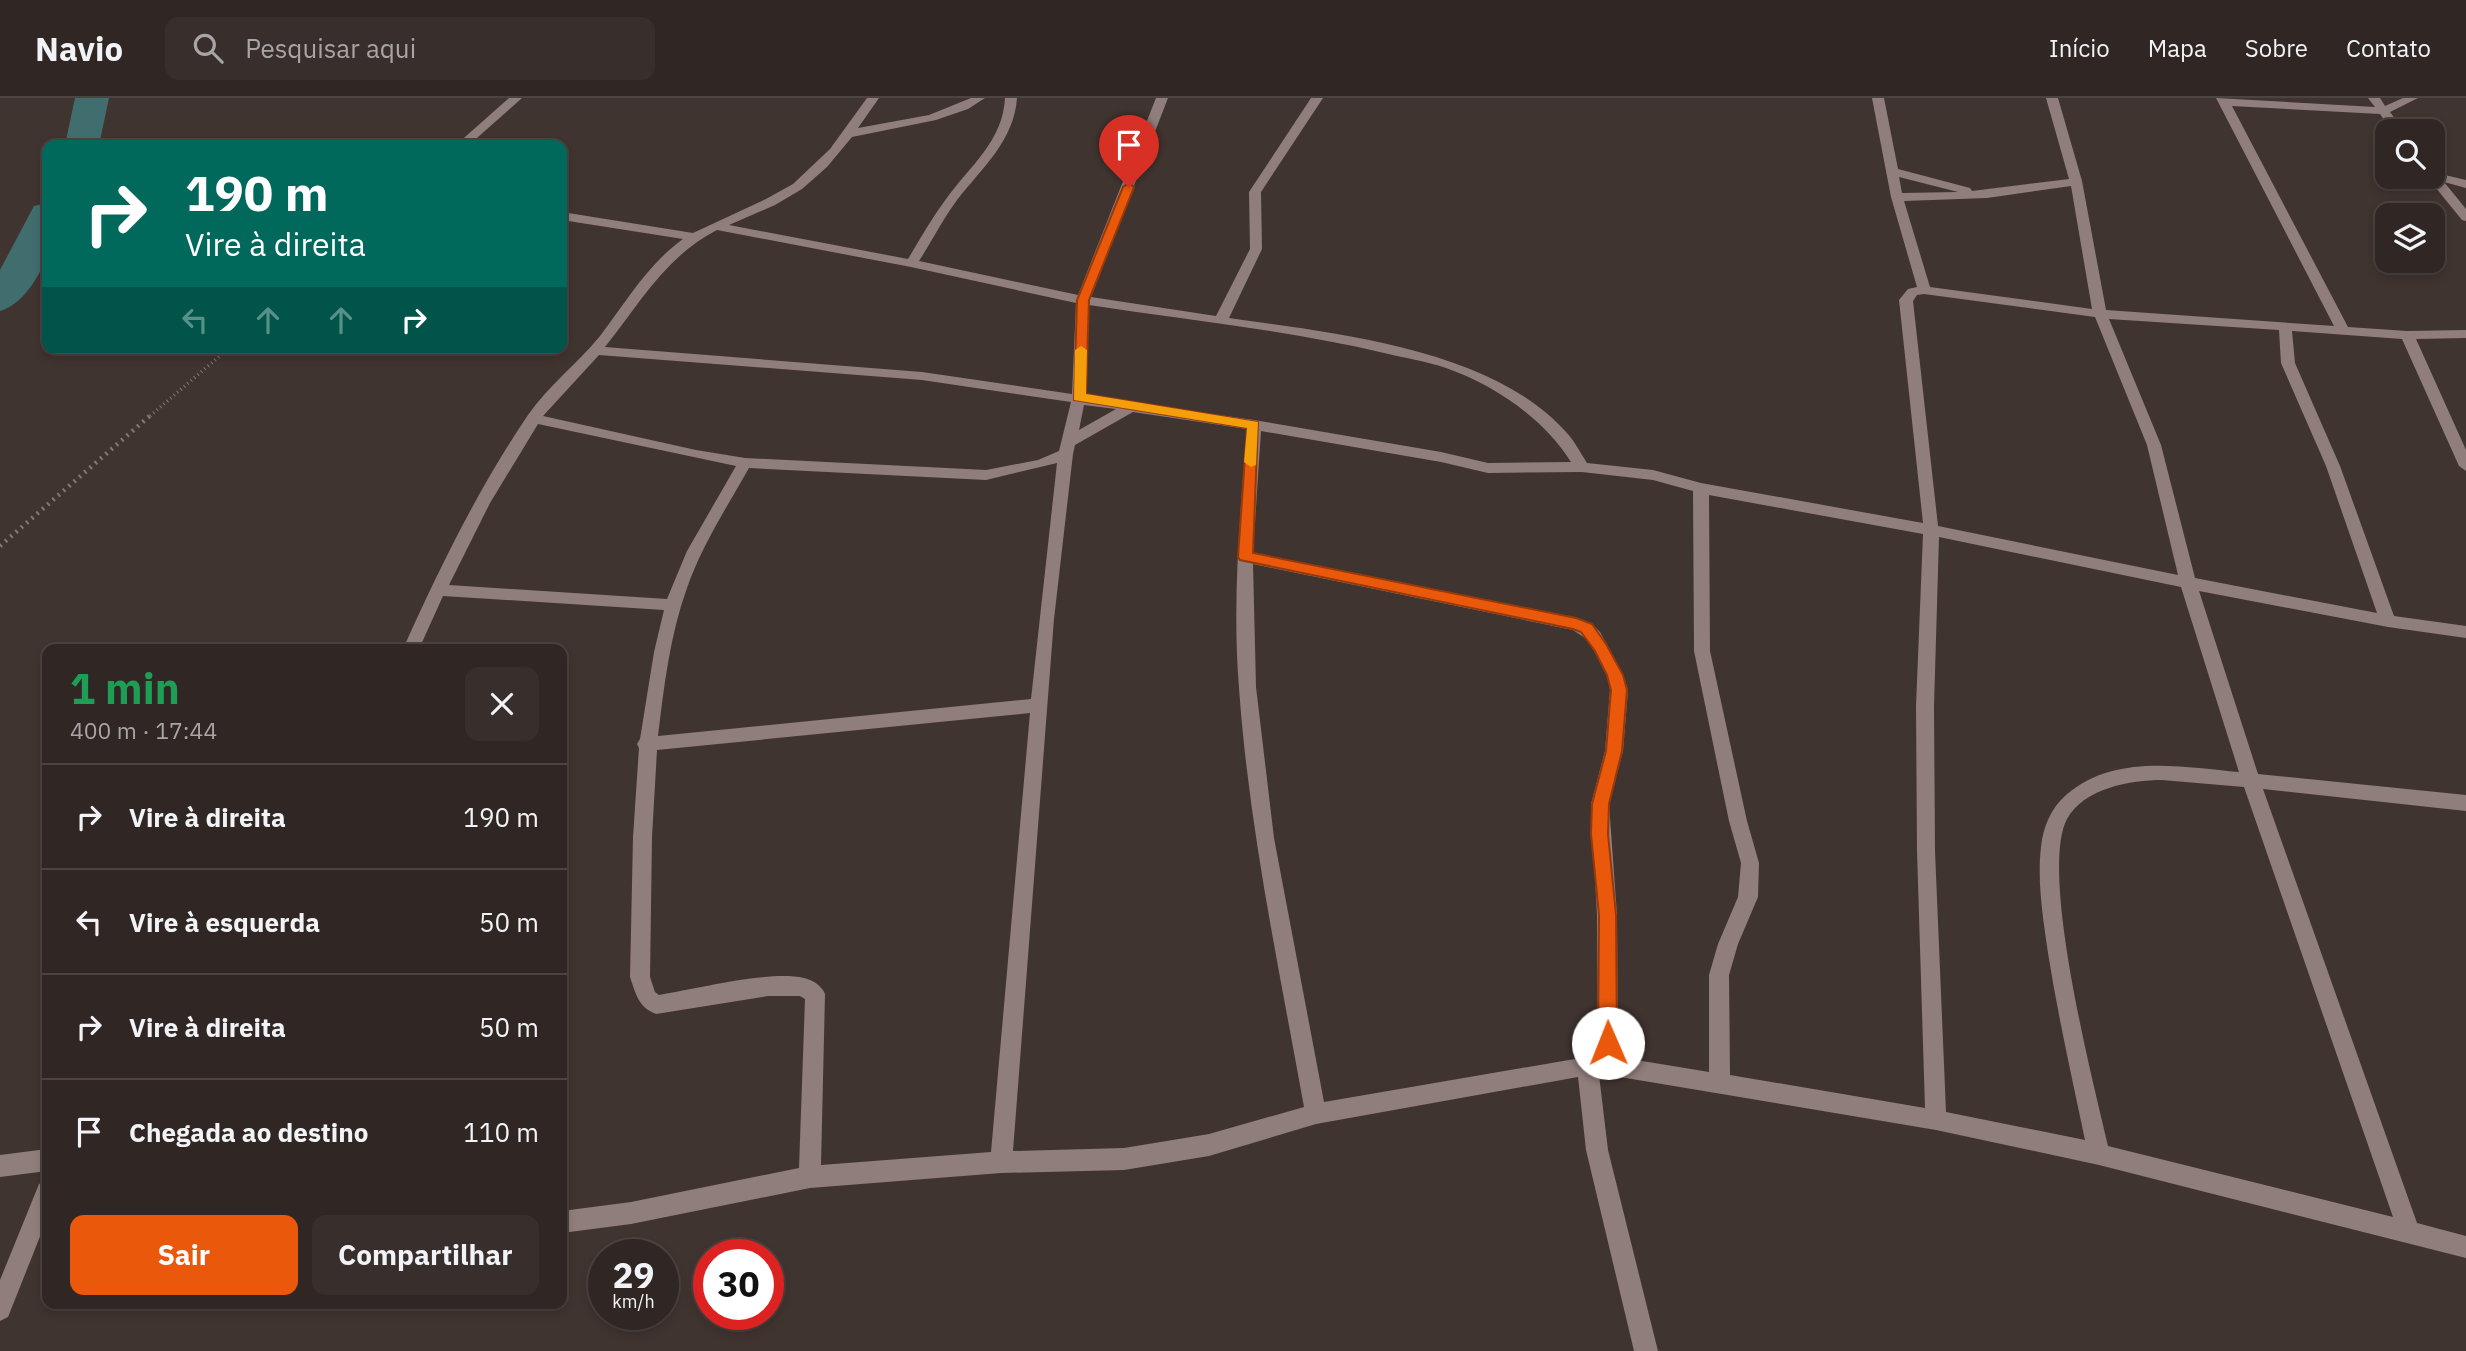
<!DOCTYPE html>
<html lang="pt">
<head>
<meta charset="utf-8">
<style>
  :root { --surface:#302724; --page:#382f2c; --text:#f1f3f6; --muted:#a8a5a6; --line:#4b4441; --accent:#ea580c }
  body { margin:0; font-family:"IBM Plex Sans",sans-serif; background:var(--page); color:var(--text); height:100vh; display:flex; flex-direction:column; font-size:26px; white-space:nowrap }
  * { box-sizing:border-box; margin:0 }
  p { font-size:23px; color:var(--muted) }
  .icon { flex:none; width:38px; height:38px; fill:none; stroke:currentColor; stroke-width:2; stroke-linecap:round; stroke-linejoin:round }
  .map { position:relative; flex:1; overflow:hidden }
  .sheet { position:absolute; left:42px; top:546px; width:525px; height:665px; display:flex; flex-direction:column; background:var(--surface); border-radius:14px; box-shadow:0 4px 10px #0003,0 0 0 2px var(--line) }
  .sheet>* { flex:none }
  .top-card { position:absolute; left:42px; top:42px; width:525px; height:214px; border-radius:14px; box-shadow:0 4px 10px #0003,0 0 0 2px var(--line); background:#00695c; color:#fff; overflow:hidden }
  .fabs { position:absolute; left:2375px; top:21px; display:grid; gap:14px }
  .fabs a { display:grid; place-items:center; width:70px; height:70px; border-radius:14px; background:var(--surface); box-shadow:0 4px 10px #0003,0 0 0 2px var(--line); font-size:35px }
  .speed { position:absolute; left:588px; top:1141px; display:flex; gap:14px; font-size:35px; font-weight:700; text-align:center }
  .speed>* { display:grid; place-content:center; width:91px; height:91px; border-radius:50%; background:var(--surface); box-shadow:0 4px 10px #0003,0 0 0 2px var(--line); line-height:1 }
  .speed small { font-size:18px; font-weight:400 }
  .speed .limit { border:10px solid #d22; background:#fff; color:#111 }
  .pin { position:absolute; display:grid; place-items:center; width:60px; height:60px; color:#fff; margin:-72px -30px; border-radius:50% 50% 50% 0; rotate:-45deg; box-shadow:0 0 7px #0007 }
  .pin .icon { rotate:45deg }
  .me { position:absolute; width:77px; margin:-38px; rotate:359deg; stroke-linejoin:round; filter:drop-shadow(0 0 5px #0008) }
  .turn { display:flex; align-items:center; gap:24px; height:147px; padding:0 28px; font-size:32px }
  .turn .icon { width:91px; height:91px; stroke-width:2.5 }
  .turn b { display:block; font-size:49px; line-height:60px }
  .lanes { display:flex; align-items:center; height:66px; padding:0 28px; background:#0003; justify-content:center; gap:35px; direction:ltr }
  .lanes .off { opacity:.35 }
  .round { display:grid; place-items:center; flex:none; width:74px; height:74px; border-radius:14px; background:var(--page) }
  .summary { display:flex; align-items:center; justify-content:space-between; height:119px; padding:0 28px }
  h1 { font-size:42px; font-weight:700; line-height:52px; color:#1e9e55 }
  .primary-button { display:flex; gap:14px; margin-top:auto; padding:14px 28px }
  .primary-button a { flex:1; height:80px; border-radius:14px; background:var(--accent); color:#fff; font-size:28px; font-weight:700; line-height:80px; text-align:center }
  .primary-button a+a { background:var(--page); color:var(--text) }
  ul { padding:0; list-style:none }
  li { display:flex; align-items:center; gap:21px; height:105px; padding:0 28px; border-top:2px solid var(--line) }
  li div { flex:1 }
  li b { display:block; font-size:26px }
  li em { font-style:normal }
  header { display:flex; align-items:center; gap:42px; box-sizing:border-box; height:98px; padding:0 35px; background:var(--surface); border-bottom:2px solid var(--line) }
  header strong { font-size:33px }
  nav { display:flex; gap:38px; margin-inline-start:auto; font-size:24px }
  .search { width:490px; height:63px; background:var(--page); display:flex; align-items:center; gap:18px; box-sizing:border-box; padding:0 24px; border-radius:14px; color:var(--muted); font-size:26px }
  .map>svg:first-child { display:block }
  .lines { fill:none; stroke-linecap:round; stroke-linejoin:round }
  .river { fill:#406d6e; fill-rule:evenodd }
  .path-far1 { stroke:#827875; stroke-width:3.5; stroke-dasharray:1 3.5; stroke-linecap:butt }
  .path { stroke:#827875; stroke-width:4.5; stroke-dasharray:2 5; stroke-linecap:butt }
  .minor { fill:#907e7c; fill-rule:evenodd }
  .route { fill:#ea580c; stroke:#983908; stroke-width:2 }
  .slow { fill:#f59e0b }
</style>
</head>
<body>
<header>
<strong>Navio</strong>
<div class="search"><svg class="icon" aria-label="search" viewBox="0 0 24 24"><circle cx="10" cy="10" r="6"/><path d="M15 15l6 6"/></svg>Pesquisar aqui</div>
<nav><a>Início</a><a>Mapa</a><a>Sobre</a><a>Contato</a></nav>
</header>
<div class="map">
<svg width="2466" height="1253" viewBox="0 0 2466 1253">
  <rect width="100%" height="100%" fill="#403430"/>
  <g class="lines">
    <g class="river">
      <path d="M75 0H109L99 47H65Z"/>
      <path d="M47 105C48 119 51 141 47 155 41 178 22 207 0 213V172L34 108Z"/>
    </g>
    <path class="path-far1" d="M150 318 229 250"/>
    <path class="path" d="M0 448 152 316"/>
    <g class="minor">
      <path d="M509 0H522L469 47H456Z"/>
      <path d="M867 0H879L858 30 929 17 971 0H985L968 11 936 22 852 39 827 69 802 91 775 107 729 127 908 161C920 141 932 120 946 101 970 68 1003 43 1005 0H1017C1014 43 982 70 957 102 943 121 932 143 919 163L1078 197 1156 0H1168L1091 199 1216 218 1250 151 1249 94 1311 0H1323L1261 94 1262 151 1229 220C1334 235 1491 250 1566 334 1574 342 1580 354 1587 365L1653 372 1701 385 1923 425 1899 202 1908 191 1917 189 1891 99 1872 0H1884L1898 71 1970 90 1972 93 2069 81 2046 0H2058L2082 83 2106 212 2334 228 2216 0 2375 9 2368 0H2380L2385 8 2403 0H2418L2390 14 2404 33H2392L2380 16 2232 8 2348 229 2407 233 2466 232V240L2416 241 2466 352V373L2459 368 2402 241 2292 233 2295 265 2340 368 2394 518 2466 528V540L2388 529 2199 493 2258 676 2466 697V713L2263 691 2417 1125 2466 1138V1160L2099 1067 1936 1032 1608 977H1599L1608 1052 1658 1253H1634L1586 1052 1578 979 1316 1026 1209 1058 1124 1072 1001 1075 810 1090 631 1126 562 1135V1113L631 1104 799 1070 805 901 800 898H768L656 916C638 909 636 896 630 879L633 739 639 650 637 646 640 641 654 554 664 512 443 498 419 551H403C439 471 479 389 528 317 548 288 578 265 600 238 626 204 648 166 683 141L562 122V114L693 135 766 101 793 86 830 51ZM1899 79 1958 94 1902 95ZM2071 88 2092 211 1930 189 1904 103 1987 100ZM717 132 911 169 1076 205 1072 296 922 274 605 249C640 205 666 158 717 132ZM1924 196 2095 219 2147 347 2178 477 1938 428 1913 203 1917 197ZM1089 207C1187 222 1287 232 1384 255 1404 260 1426 263 1446 270 1495 287 1544 321 1571 364L1488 365 1441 354 1254 322 1086 298ZM2109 221 2279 232 2281 265 2326 368 2377 515 2195 480 2161 347ZM599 257 922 282 1071 304 1059 353 1038 362 986 372 745 360 696 352 543 318ZM1084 307 1116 311 1079 332ZM1133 314 1247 331C1240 417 1232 504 1239 590 1249 731 1279 870 1304 1009L1209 1036 1124 1050 1013 1053 1054 521 1073 356 1075 347ZM538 326 736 368 687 453 667 501 449 487 490 405ZM1261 333 1441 364 1488 375 1582 374 1653 382 1693 393 1694 553 1729 723 1741 765 1738 799 1718 846 1709 877V974L1618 959 1617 817 1609 706 1623 653 1628 592 1623 577 1600 534 1592 526 1576 520 1253 455ZM1057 365 1031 601 658 638C664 588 670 537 687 490 702 447 727 409 749 370L986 382ZM1709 397 1923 436 1916 608 1917 753 1925 1010 1730 977 1729 877 1738 846 1758 799 1759 765 1747 723 1710 553ZM1939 439 2181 489 2239 674C2182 669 2114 655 2066 697 2051 710 2043 729 2041 749 2037 783 2043 820 2048 855 2058 918 2072 980 2085 1042L1946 1014 1935 753 1934 608ZM1253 466 1573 532 1588 542 1607 577 1610 592 1605 653 1591 706 1597 817 1598 957 1324 1004 1274 740 1256 589ZM1030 615 991 1054 821 1067 825 896C822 888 813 882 804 880 769 872 697 891 659 897L655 894 650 879 652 739 657 652ZM2162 682 2244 689 2393 1119 2108 1048C2093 983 2039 774 2067 721 2084 690 2131 682 2162 682Z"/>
      <path d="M2432 74 2466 82V90L2444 84 2466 111V123L2462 122 2427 79H2432Z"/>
      <path d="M47 1051V1073L0 1079V1057Z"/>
      <path d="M47 1083V1121L8 1219 0 1223V1182L39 1086Z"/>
    </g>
  </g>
  <path class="route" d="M1129 85 1134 89 1089 202 1086 296 1258 324 1253 455 1576 520 1592 526 1606 546 1623 577 1627 592 1622 653 1609 706 1608 736 1616 817 1617 945 1615 952 1608 954 1601 952 1598 945 1599 817 1591 736 1592 706 1606 653 1611 592 1607 577 1595 553 1581 534 1573 531 1240 462 1238 459 1247 330 1074 302 1077 202 1123 89Z"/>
  <path class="slow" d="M1081 248 1087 252 1086 296 1258 324 1256 367 1251 369 1244 364 1247 330 1074 302 1075 252Z"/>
</svg>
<div class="fabs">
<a><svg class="icon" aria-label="search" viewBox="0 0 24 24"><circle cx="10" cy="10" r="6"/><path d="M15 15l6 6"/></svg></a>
<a><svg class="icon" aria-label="layers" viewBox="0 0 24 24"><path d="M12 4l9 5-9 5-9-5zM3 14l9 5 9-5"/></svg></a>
</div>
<div class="speed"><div>29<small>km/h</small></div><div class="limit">30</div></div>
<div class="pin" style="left:1129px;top:89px;background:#d93025"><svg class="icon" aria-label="arrive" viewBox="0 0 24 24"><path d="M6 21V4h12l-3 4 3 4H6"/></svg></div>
<svg class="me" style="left:1608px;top:945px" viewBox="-20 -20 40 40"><circle r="19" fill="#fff"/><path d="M0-13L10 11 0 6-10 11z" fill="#ea580c"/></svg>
<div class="top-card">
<div class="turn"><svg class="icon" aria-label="right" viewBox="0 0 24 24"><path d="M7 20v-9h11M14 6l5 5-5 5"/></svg><div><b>190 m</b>Vire à direita</div></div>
<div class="lanes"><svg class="icon off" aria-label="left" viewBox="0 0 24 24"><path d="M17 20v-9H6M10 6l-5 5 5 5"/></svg><svg class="icon off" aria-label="ahead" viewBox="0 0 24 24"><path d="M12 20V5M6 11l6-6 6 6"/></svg><svg class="icon off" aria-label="ahead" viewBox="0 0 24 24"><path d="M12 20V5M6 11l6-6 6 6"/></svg><svg class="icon" aria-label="right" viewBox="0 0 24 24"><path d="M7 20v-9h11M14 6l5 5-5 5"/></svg></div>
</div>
<section class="sheet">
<div class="summary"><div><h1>1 min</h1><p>400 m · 17:44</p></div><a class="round"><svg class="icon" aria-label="close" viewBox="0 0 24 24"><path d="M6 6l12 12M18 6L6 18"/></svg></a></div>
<ul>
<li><svg class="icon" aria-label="right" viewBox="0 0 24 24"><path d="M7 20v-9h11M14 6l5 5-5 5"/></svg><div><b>Vire à direita</b></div><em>190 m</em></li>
<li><svg class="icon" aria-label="left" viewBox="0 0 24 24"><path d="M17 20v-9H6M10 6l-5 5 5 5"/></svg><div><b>Vire à esquerda</b></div><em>50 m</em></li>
<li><svg class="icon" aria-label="right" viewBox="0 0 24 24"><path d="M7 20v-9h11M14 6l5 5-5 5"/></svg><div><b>Vire à direita</b></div><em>50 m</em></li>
<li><svg class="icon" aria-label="arrive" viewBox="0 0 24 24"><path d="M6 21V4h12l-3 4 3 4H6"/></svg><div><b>Chegada ao destino</b></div><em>110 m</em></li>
</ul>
<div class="primary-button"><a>Sair</a><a>Compartilhar</a></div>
</section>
</div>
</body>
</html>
